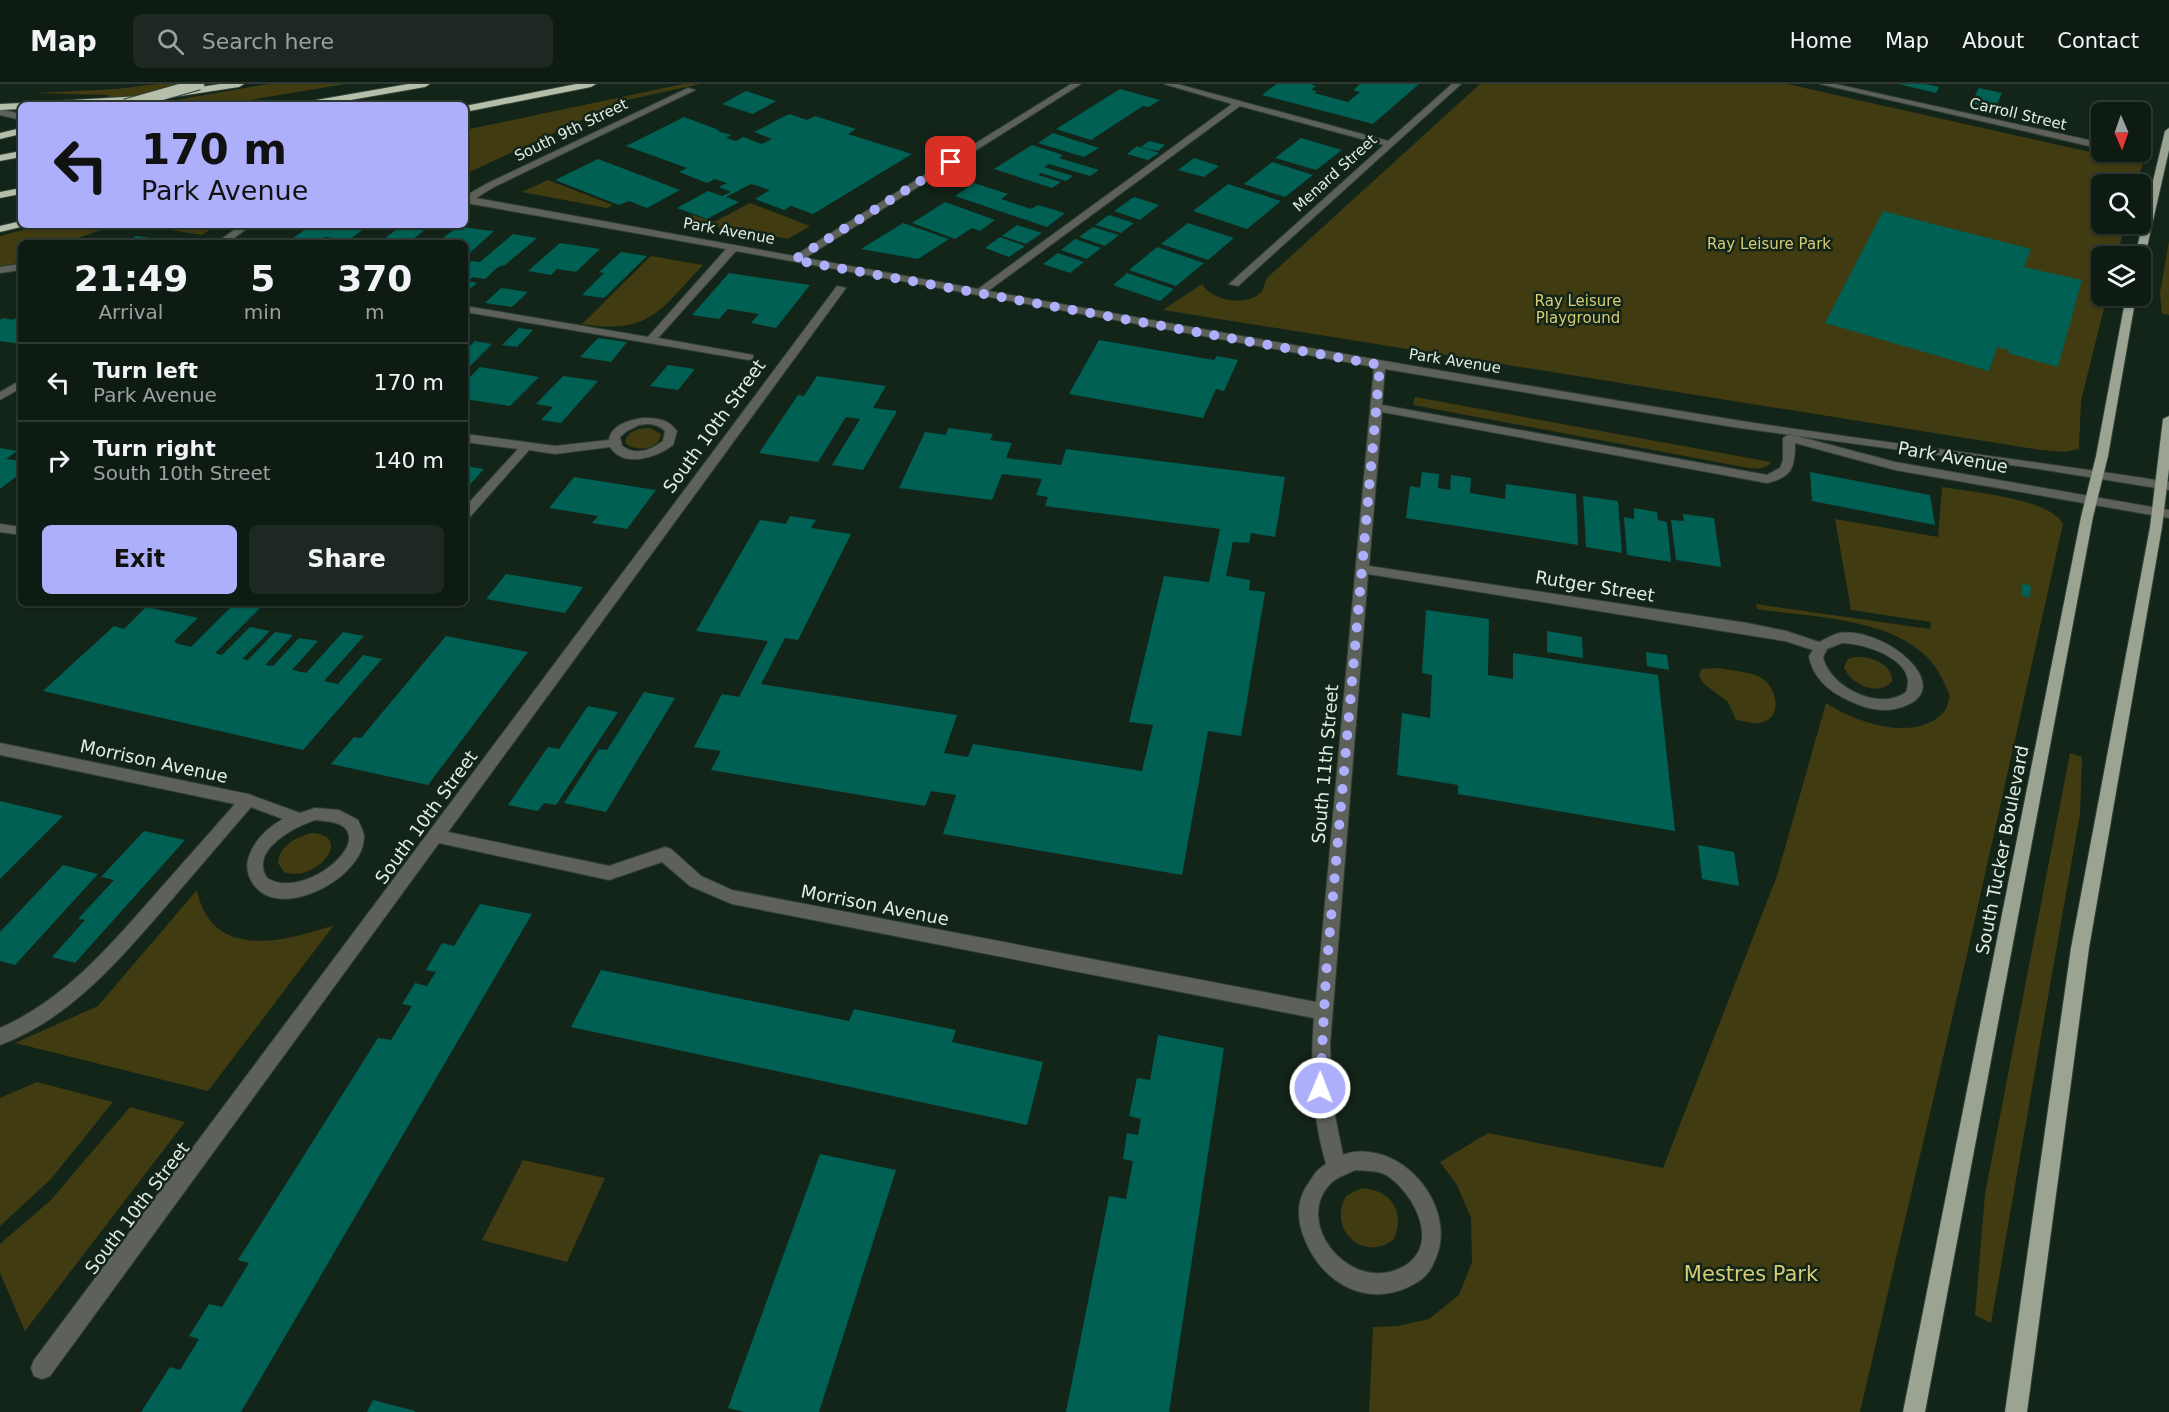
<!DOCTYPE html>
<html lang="en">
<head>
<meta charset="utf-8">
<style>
  :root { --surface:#0e1b13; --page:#1c2821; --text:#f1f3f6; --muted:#9ba1a0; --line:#2e3933; --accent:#adaffb }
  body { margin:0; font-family:"DejaVu Sans",sans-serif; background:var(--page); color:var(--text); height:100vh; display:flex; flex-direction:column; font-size:22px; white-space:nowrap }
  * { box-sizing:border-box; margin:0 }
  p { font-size:20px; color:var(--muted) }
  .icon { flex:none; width:33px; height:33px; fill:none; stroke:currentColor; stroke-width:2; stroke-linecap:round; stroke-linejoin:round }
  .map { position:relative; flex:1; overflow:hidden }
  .panel { position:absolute; left:18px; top:156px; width:450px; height:366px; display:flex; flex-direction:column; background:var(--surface); border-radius:9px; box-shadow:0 2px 4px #0004,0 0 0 2px var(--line) }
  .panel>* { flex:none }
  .banner { position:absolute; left:18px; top:18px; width:450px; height:126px; border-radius:9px; box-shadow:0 2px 4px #0004,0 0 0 2px var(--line); background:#adaffb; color:#111; overflow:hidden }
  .needle { width:39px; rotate:178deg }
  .buttons { position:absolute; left:2091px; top:18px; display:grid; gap:12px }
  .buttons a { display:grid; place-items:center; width:60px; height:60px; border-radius:9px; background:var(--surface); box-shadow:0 2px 4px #0004,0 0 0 2px var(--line); font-size:30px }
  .pin { position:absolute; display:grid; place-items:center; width:51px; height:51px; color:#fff; margin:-26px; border-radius:12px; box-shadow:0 3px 9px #0006 }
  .me { position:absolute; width:66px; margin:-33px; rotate:1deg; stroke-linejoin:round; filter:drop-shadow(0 0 4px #0008) }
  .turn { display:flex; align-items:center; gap:21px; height:126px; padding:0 24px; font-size:27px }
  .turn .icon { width:78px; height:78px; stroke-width:2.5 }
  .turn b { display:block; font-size:42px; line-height:51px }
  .eta { display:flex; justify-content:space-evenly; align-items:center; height:102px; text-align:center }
  .eta b { font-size:36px; font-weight:700; line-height:42px }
  .button { display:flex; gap:12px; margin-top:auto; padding:12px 24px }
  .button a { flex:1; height:69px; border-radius:9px; background:var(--accent); color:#111; font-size:24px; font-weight:700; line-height:69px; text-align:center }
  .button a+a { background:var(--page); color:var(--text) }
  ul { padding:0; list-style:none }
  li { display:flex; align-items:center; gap:18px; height:78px; padding:0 24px; border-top:2px solid var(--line) }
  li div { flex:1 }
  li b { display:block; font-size:22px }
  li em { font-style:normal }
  header { display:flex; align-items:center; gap:36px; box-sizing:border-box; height:84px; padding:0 30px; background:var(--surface); border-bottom:2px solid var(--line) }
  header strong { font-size:28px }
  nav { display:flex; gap:33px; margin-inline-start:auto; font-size:21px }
  .search { width:420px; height:54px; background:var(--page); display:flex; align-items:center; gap:15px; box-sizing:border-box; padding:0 21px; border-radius:9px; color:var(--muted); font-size:22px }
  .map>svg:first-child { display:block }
  .green { fill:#403b10 }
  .building { fill:#006054 }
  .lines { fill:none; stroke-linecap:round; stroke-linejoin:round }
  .minor-casing { stroke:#304036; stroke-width:2 }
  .major-casing { stroke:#304036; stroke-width:2 }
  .highway-casing { stroke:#304036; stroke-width:2 }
  .minor { fill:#5d6159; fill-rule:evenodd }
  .major { fill:#9ba392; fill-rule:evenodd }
  .highway { fill:#b4bea8; fill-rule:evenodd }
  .highway-bridge-casing { stroke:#304036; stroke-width:13; stroke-linecap:butt }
  .highway-bridge { stroke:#b4bea8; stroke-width:11 }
  .route { stroke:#adaffb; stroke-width:10; stroke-dasharray:0 18 }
  .labels { text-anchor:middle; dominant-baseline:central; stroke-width:5; stroke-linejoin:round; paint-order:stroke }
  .far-street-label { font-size:15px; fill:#e2ede5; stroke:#132419 }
  .far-park-label { font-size:15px; fill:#d6cc74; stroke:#132419 }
  .street-label { font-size:18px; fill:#e2ede5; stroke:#132419 }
  .near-park-label { font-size:21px; fill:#d6cc74; stroke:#132419 }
</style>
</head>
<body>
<header>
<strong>Map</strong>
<div class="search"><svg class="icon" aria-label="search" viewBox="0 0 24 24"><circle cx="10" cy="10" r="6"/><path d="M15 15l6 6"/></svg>Search here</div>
<nav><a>Home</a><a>Map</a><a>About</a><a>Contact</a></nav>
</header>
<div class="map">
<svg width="2169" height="1328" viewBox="0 0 2169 1328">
  <rect width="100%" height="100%" fill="#132419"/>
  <g class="green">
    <path d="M157 0H178L140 11 108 14 109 11 34 9 116 5Z"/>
    <path d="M268 0H346L220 21H148Z"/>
    <path d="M683 0H700L623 17 465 90V46Z"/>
    <path d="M1480 0H1787L2143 80 2135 100H2102V140H2125L2117 172H2102V212H2107L2081 317 2079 365 2064 368 2041 366 1163 226 1202 200C1212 217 1244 222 1259 210 1265 206 1263 199 1268 193Z"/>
    <path d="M548 96 613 121 607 124 522 108Z"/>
    <path d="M750 119 810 142 788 155 682 137 693 131 714 138Z"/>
    <path d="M41 141H116L63 159H21V178L0 183V152Z"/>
    <path d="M138 141H217L202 151Z"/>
    <path d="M2169 157V231L2162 230 2160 209Z"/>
    <path d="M651 172 703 181C660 226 650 251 582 240Z"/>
    <path d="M1415 313 1771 378C1764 388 1749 384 1738 382L1413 321Z"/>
    <path d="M650 344 661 350C659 366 638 368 626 360L625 357C629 346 639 344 650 344Z"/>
    <path d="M1942 403C1970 408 2050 414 2063 440L1967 871 1860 1328H1369L1373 1243 1398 1242 1429 1235 1459 1211 1472 1178 1471 1134 1457 1101 1440 1078 1488 1049 1663 1084 1777 792 1826 619C1855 638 1914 659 1943 629 1947 625 1948 617 1950 612 1944 598 1938 584 1927 573 1889 534 1809 533 1757 525L1756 520 1930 545 1931 538 1851 526 1835 435 1938 453Z"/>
    <path d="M1854 573C1869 572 1892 578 1892 597 1879 614 1850 600 1844 583L1848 575Z"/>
    <path d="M1718 584C1732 587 1751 587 1763 595 1778 606 1783 636 1759 639 1752 640 1743 637 1736 636L1728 618 1704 600 1699 592 1701 585Z"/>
    <path d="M2070 669 2082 673 2080 730 1991 1239 1975 1231 1985 1110Z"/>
    <path d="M312 749C355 751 316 800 284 788L278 779C279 761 297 753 312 749Z"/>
    <path d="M197 806C211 877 284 858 334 841L208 1007 15 959 98 922Z"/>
    <path d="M37 998 113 1018 51 1095 0 1142V1014Z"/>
    <path d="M130 1023 185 1038 25 1247 0 1189V1160L51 1116Z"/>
    <path d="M523 1076 605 1094 567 1178 482 1156Z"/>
    <path d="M1362 1104C1392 1106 1405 1128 1394 1155 1364 1180 1327 1145 1346 1112Z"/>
  </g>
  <g class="building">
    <path d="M1276 0H1310L1316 2 1311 6 1317 7 1314 9 1348 18 1360 8 1353 6 1360 0H1419L1373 40 1262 11Z"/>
    <path d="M1898 0H1925L1939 3 1936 9Z"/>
    <path d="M1979 4 2002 9 1995 25 1971 19Z"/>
    <path d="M1120 5 1160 16 1149 23 1143 22 1091 56 1056 45Z"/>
    <path d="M746 7 776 17 753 30 722 20Z"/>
    <path d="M789 30 807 36 815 32 856 45 848 50 912 70 813 130 791 122 784 126 755 115 770 106 751 100 726 113 739 118 707 135 677 124 708 107 722 112 731 108 719 103 727 99 715 95 707 99 679 88 687 84 626 62 684 33 719 46 717 47 731 51 726 54 736 57 743 53 762 60 772 55 754 48Z"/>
    <path d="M1053 49 1099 64 1084 73 1038 59Z"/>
    <path d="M1301 54 1342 66 1316 86 1275 74Z"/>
    <path d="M1149 57 1165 61 1158 67 1141 63Z"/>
    <path d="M1032 61 1063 71 1059 74 1099 86 1090 92 1049 80 1044 83 1073 92 1066 97 1041 89 1038 91 1061 98 1052 104 994 85Z"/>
    <path d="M1137 62 1159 69 1148 76 1127 70Z"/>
    <path d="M1194 74 1219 82 1204 93 1178 86Z"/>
    <path d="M598 75 680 106 647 124 629 117 619 121 555 96Z"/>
    <path d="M1272 78 1313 91 1285 113 1244 100Z"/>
    <path d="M974 99 1008 110 1001 115 1031 125 1038 121 1065 129 1047 143 955 112Z"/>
    <path d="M1228 100 1281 117 1247 145 1193 127Z"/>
    <path d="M1134 113 1159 121 1140 136 1114 127Z"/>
    <path d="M945 118 995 136 980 147 972 144 955 155 912 139Z"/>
    <path d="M1883 127 2031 165 2024 183 2082 196 2058 283 2008 269 2009 266 1997 263 1989 287 1825 239Z"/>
    <path d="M1109 131 1134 139 1121 149 1095 141Z"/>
    <path d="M903 139 949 155 918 175 861 165Z"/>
    <path d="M1188 139 1234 154 1208 176 1161 160Z"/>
    <path d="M311 141H369L349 156 325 153 318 158 293 154Z"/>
    <path d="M402 141H431L408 159H379Z"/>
    <path d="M1017 141 1042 149 1026 160 1002 152Z"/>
    <path d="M458 142 477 145 494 147 465 173V159H437Z"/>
    <path d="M1093 143 1119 151 1105 162 1079 153Z"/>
    <path d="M513 150 537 154 505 181 498 183 485 195 473 193 468 197 477 199 465 209V183L472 177 480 178Z"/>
    <path d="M136 152 177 158V159H125Z"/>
    <path d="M1000 153 1025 162 1009 173 985 164Z"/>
    <path d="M1075 155 1101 164 1087 175 1061 166Z"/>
    <path d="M560 159 600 165 576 188 557 185 551 191 528 187Z"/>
    <path d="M1157 163 1204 179 1176 202 1129 186Z"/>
    <path d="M621 168 647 172 604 214 582 211 604 189 599 188Z"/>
    <path d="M1058 169 1084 178 1070 189 1043 180Z"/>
    <path d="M729 189 810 201 776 244 751 239 759 230 728 225 719 235 692 231Z"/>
    <path d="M1127 189 1174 205 1160 217 1113 201Z"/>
    <path d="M501 204 528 208 512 223 485 219Z"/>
    <path d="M21 230V260L0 257V236L3 234 13 236Z"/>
    <path d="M519 244 533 246 517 263 502 261Z"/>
    <path d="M598 254 627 258 611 278 580 273Z"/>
    <path d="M1099 256 1214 276 1217 272 1238 276 1224 307 1216 305 1203 334 1069 310Z"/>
    <path d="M475 257 492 260 465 287V267Z"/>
    <path d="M668 281 695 285 678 306 650 302Z"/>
    <path d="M480 283 539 293 510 322 465 315V298Z"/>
    <path d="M563 292 598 297 561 339 541 336 553 323 536 320Z"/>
    <path d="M817 292 886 302 873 324 897 327 863 386 832 381 860 335 846 333 818 378 759 369 798 311 804 312Z"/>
    <path d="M948 344 993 350 990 356 1012 359 1006 374 1061 381 1066 365 1285 393 1275 453 1251 449 1249 459 1233 458 1226 492 1250 496 1249 506 1265 508 1241 652 1208 647 1182 791 943 750 956 711 931 707 925 722 711 686 721 667 694 663 722 610 739 613 768 557 696 547 760 436 786 440 790 432 816 436 811 444 851 450 798 556 785 554 761 600 957 631 944 669 968 673 973 660 1142 687 1153 641 1129 638 1164 492 1209 498 1220 445 1045 422 1048 413 1036 411 1042 395 1002 390 992 416 899 404 925 348 946 351Z"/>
    <path d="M0 364 17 367 6 375 21 377V389L0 405Z"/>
    <path d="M465 382 484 385 465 406Z"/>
    <path d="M1422 388 1439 390 1438 404 1450 406 1451 391 1471 394 1470 409 1505 415 1506 400 1576 410 1578 461 1406 434 1410 402 1420 404Z"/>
    <path d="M1810 388 1930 411 1935 441 1812 417Z"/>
    <path d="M574 393 656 406 627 445 592 439 598 432 549 424Z"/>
    <path d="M1583 412 1618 417 1622 469 1586 463Z"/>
    <path d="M1634 424 1657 428 1658 436 1667 438 1671 478 1627 471 1624 433 1634 435Z"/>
    <path d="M1683 430 1714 434 1721 483 1676 476 1671 436 1684 437Z"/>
    <path d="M506 490 583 503 565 529 486 515Z"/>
    <path d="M2022 499 2031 502 2030 514 2021 511Z"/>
    <path d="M235 519H265L215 569 222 571 250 543 270 547 242 575 248 576 275 548 293 551 265 581 273 582 299 554 318 557 292 586 306 589 343 548 364 552 324 597 338 600 363 571 382 575 303 666 43 607 114 542 124 545 146 523 198 534 174 557 178 560 191 563Z"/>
    <path d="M1426 526 1489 535 1488 591 1513 595V569L1658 591 1675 747 1458 710V701L1397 691 1402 629 1430 634 1432 591 1422 589Z"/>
    <path d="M1547 547 1582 553 1583 574 1547 568Z"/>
    <path d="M446 552 528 568 428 701 331 680 354 653 361 654Z"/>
    <path d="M1646 568 1667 571 1669 586 1647 582Z"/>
    <path d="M644 608 675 614 606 728 564 719 599 665 607 666Z"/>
    <path d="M588 622 618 628 556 721 544 719 538 727 508 721 548 663 559 665Z"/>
    <path d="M0 717 63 732 0 795Z"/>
    <path d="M144 747 185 756 75 879 52 873 85 836 78 835 114 796 101 793Z"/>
    <path d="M1698 761 1734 768 1739 802 1702 795Z"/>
    <path d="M63 781 98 790 15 881 0 877V848Z"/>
    <path d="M480 820 532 830 241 1328H141L170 1283 180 1286 199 1255 189 1252 209 1220 222 1223 249 1179 238 1176 378 954 391 956 412 922 402 920 415 899 427 902 436 888 426 886 442 859 454 862Z"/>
    <path d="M601 886 849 937 854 925 956 946 952 958 1043 978 1027 1041 571 943Z"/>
    <path d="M1158 951 1224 964 1169 1328H1066L1109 1112 1126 1115 1133 1077 1123 1075 1127 1049 1138 1051 1141 1035 1129 1032 1137 994 1150 996Z"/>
    <path d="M820 1070 896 1086 819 1328H744L728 1324Z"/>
    <path d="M373 1316 415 1327V1328H367Z"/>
  </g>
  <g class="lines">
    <g class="minor-casing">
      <g id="minor">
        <path d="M1071 0H1081L805 174 978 205 1232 20 1164 0H1177L1388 57 1452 0H1461L1238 202 1229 200 1384 61 1240 22 988 207C1235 251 1481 295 1729 335 1875 358 2023 375 2169 398V406L2039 385 1733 343 1385 285 1382 321 1767 391 1780 384 1783 376V354L1789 350 1895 378 2169 426V434L1895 386 1795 359C1795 384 1792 393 1767 399L1382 328 1369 482 1747 539 1786 547 1819 558C1826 555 1833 550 1840 549 1887 543 1962 607 1898 624 1882 629 1865 624 1850 617 1830 608 1813 595 1809 572L1813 566 1785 557 1368 490 1330 961 1333 1022 1343 1071C1352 1067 1358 1067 1369 1068 1416 1073 1456 1131 1435 1176 1432 1184 1427 1192 1419 1197 1371 1228 1321 1201 1303 1151 1297 1134 1297 1115 1308 1100 1314 1091 1317 1085 1326 1080 1312 1032 1310 984 1314 934L732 820 690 802 662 778 609 796 439 759 50 1292 42 1295 34 1292 31 1284 34 1276 837 202 846 204 448 748 609 782 665 763 671 765 701 792 732 806 1316 918 1374 283 736 167 658 254 753 271V275L749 276 465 228V222L648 253 726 165 466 119 465 112 488 99 688 4 695 6 494 103 476 114 794 172ZM1842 559C1864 559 1919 576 1906 608 1880 628 1829 603 1823 573L1827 565ZM1355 1086C1365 1087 1378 1086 1386 1091 1409 1105 1433 1145 1417 1170 1412 1178 1404 1183 1396 1186 1346 1205 1293 1137 1331 1099 1337 1093 1348 1090 1355 1086Z"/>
        <path d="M1820 0H1835L2102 59V65Z"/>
        <path d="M0 25 21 30V36L0 31Z"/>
        <path d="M241 141H252L227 159H216Z"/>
        <path d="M21 180V186L0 189V183Z"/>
        <path d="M21 296V304L0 316V308Z"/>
        <path d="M643 334C657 334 668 335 677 347L673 361C657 373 624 385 610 363L555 370 529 366 469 434 465 435V423L518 365 465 358V350L555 362 609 356C611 341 629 336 643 334ZM639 341C649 339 658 340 665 347L663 357C651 366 636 372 622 362L620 353 627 347Z"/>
        <path d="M0 440 21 443V451L0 448Z"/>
        <path d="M0 659 248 710 300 729 315 724 339 726 358 736C360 741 364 748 364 753 364 795 276 840 252 798 248 791 246 784 248 776 253 757 267 744 283 735L251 723C223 756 195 788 167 821 118 877 71 934 0 961V944C64 916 108 864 153 813 180 782 208 751 235 720L0 671ZM315 736C324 737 339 737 346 745 364 768 298 815 267 794 249 766 294 743 315 736Z"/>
      </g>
    </g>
    <g class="major-casing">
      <g id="major">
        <path d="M2169 44V66L2145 172 2140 175V172H2135L2165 47Z"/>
        <path d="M2126 212H2136L2108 372 2093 433 1925 1328H1903L2081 433 2096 372Z"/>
        <path d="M2169 332V385L2162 443 2089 864 2027 1328H2005L2071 864 2150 443 2163 335Z"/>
      </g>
    </g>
    <g class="highway-casing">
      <g id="highway">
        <path d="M220 0H244L239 3 141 18 32 21 37 18 141 12Z"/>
        <path d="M408 0H430L425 3 322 21H300L305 18Z"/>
        <path d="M576 0H596L591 3 465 28V22Z"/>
        <path d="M0 20 21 19 25 21H21V25L0 26Z"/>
        <path d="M21 44V50L0 55V49Z"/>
        <path d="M21 67V73L0 77V71Z"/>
        <path d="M21 104V110L0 114V108Z"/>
        <path d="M21 137V141L25 142 0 148V142Z"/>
      </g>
    </g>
    <use href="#minor" class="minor"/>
    <use href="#major" class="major"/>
    <use href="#highway" class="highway"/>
    <g class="highway-bridge-casing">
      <path id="highway-bridge" d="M125 21 199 0"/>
    </g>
    <use href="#highway-bridge" class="highway-bridge"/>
  </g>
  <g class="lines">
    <path class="route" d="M951 78 794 176 1380 281 1326 891 1320 1004"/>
  </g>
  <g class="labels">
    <g class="far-street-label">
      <text transform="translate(2018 30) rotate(13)">Carroll Street</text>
      <text transform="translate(571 46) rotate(-26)">South 9th Street</text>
      <text transform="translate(1335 89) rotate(-42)">Menard Street</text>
      <text transform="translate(729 147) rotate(10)">Park Avenue</text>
      <text transform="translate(1455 277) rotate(9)">Park Avenue</text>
    </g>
    <g class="far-park-label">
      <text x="1769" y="160">Ray Leisure Park</text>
      <text x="1578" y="217">Ray Leisure<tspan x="1578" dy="17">Playground</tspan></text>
    </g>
    <g class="street-label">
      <text transform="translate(714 342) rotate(-54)">South 10th Street</text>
      <text transform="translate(1953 373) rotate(10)">Park Avenue</text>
      <text transform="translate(1595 502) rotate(9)">Rutger Street</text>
      <text transform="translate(154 677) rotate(12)">Morrison Avenue</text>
      <text transform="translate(1325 680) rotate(-85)">South 11th Street</text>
      <text transform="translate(426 733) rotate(-54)">South 10th Street</text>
      <text transform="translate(2002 766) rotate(-79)">South Tucker Boulevard</text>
      <text transform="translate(875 821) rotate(11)">Morrison Avenue</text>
      <text transform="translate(137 1124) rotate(-53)">South 10th Street</text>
    </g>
    <g class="near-park-label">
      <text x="1751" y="1190">Mestres Park</text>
    </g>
  </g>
</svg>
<div class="buttons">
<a><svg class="needle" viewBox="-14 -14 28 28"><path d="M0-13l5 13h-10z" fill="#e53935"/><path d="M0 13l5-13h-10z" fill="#9ba1a0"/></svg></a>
<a><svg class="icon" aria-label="search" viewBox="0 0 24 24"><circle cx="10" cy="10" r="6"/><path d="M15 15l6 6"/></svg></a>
<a><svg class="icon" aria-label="layers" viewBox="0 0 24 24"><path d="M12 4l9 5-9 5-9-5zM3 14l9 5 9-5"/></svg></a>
</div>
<div class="pin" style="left:951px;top:78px;background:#d93025"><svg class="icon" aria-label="arrive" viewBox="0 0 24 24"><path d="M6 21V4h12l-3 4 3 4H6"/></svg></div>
<svg class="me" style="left:1320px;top:1004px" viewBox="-20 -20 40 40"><circle r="17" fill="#adaffb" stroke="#fff" stroke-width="3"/><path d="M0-11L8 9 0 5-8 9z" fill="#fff"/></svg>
<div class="banner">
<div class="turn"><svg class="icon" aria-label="left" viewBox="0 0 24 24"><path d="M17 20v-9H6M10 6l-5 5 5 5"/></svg><div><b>170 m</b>Park Avenue</div></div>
</div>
<section class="panel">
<div class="eta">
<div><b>21:49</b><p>Arrival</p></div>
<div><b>5</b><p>min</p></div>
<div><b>370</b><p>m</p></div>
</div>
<ul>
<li><svg class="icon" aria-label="left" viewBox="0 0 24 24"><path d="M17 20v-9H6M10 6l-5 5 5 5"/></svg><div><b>Turn left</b><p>Park Avenue</p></div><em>170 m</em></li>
<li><svg class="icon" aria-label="right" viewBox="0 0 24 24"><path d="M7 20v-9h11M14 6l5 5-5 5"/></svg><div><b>Turn right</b><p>South 10th Street</p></div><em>140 m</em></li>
</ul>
<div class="button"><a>Exit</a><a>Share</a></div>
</section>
</div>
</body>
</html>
